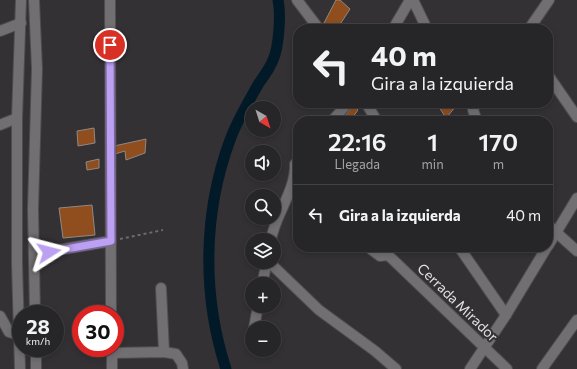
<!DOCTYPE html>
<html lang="es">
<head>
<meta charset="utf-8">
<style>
  :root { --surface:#262527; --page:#323133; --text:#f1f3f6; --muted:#a4a5a7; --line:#424244 }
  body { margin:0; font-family:Commissioner,sans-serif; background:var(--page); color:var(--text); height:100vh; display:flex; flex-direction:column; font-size:15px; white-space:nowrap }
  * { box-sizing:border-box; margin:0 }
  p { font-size:13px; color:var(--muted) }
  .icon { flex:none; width:22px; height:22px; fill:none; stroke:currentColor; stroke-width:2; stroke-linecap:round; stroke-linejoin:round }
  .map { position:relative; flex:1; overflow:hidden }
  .sheet { position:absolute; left:293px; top:116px; width:260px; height:136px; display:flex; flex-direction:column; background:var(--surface); border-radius:16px; box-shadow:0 2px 6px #0003,0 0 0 1px var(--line) }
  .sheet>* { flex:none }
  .top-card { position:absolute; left:293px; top:24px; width:260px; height:84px; border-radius:16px; box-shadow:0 2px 6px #0003,0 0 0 1px var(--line); background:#262527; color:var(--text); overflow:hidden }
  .needle { width:26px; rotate:141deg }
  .tools { position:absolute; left:245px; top:101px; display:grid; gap:8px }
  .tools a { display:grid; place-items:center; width:36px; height:36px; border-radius:50%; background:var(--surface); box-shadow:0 2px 6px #0003,0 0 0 1px var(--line); font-size:20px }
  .speed { position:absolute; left:12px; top:305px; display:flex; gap:8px; font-size:20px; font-weight:700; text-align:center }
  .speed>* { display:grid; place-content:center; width:52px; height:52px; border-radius:50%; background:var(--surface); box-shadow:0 2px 6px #0003,0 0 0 1px var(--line); line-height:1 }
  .speed small { font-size:10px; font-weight:400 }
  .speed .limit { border:6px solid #d22; background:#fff; color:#111 }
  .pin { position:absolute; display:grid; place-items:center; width:34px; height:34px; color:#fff; margin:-17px; border:2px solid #fff; border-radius:50%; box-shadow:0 1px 4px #0007 }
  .me { position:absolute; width:44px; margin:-22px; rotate:81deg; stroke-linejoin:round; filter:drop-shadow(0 0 3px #0008) }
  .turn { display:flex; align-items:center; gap:14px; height:84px; padding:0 12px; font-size:18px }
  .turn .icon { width:52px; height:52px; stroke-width:2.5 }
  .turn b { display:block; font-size:28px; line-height:34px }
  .eta { display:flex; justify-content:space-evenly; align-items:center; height:68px; text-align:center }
  .eta b { font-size:24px; font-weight:600; line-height:28px }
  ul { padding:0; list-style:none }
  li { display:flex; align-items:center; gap:12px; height:60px; padding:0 12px; border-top:1px solid var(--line) }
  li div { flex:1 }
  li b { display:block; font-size:15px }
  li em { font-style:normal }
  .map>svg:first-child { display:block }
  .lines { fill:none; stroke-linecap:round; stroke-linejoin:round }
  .canal { stroke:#021928; stroke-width:11 }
  .building { fill:#904e1e; stroke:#8d8986 }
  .street-casing { stroke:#4f4d50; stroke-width:12 }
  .secondary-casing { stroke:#4f4d50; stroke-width:12 }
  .path { stroke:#6c6b6d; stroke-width:2; stroke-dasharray:3 3; stroke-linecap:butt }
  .street { stroke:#726f73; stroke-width:10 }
  .secondary { stroke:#726f73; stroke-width:10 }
  .route-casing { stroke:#7a689d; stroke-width:10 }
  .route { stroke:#bca0f2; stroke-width:7 }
  .labels { text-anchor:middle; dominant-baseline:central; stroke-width:4; stroke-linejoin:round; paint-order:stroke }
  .street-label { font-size:14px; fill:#e3e2e4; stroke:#333134 }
</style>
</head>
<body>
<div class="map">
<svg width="577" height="369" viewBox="0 0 577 369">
  <rect width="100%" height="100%" fill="#333134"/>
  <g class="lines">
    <path class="canal" d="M226 369C202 295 203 213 230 140 237 120 249 101 259 83 264 76 270 68 273 60 279 47 281 14 278 0"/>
  </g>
  <g class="building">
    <path d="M336 0H340L350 9 337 29H328L324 23Z"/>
    <path d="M443 103H456L457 105 446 118 439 107Z"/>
    <path d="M353 106 358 110 350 121 345 116Z"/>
    <path d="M94 128 95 143 78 146 77 131Z"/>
    <path d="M146 139 145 153 126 160 125 151 115 154 114 146Z"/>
    <path d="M99 159V168L87 170 86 162Z"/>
    <path d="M92 205 95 235 63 238 59 208Z"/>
  </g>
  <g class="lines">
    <g class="street-casing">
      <g id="street">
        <path d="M110 0 111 314"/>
        <path d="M297 0 319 29"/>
        <path d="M413 0 427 29"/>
        <path d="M393 29 410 0"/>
        <path d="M529 29 549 0"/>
        <path d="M0 31 21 23"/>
        <path d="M548 75 577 117"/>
        <path d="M366 103 377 121"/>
        <path d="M476 103 473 110 477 121"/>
        <path d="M332 121 348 103"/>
        <path d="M0 125 17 118"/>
        <path d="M548 225 577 251"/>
        <path d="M271 240C275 214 296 191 295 164L298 161"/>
        <path d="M548 246 577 198"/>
        <path d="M368 247 380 256 388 255 507 369"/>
        <path d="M459 247 506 315"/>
        <path d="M34 254 111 241"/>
        <path d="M269 262 319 310 375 351 396 369"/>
        <path d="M262 284 267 262"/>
        <path d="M161 288 164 352"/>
        <path d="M0 316 9 332 19 335"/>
        <path d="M254 328 258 306"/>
        <path d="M251 343 252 339"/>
        <path d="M112 348V369"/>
        <path d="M112 353 164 352 176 354 182 363 183 369"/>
        <path d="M470 369 506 315 547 247"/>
        <path d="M542 369 577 320"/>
      </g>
    </g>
    <g class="secondary-casing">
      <g id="secondary">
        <path d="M34 0 37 69 33 209 35 314"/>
        <path d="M36 348V369"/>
        <path d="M20 369 17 263V118L21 0"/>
      </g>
    </g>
    <path class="path" d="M120 239 163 230"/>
    <use href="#street" class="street"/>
    <use href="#secondary" class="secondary"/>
  </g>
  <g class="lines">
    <g class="route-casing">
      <path id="route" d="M49 252 111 241 110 45"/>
    </g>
    <use href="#route" class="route"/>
  </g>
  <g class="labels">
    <g class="street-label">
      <text transform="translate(458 302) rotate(44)">Cerrada Mirador</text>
    </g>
  </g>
</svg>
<div class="tools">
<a><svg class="needle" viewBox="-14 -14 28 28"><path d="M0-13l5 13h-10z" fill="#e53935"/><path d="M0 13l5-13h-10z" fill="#a4a5a7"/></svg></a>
<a><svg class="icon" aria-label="sound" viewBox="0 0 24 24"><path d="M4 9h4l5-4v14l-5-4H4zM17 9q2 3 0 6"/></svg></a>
<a><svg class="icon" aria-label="search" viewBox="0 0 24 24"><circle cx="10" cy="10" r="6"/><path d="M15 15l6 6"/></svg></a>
<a><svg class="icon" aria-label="layers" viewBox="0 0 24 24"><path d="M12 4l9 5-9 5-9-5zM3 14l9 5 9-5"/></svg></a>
<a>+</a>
<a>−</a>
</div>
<div class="speed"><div>28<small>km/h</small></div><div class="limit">30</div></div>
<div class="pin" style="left:110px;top:45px;background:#d93025"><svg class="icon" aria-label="arrive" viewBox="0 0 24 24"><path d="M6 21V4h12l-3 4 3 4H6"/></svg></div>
<svg class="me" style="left:49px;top:252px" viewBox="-20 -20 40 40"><path d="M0-17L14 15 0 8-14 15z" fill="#bca0f2" stroke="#fff" stroke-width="4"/></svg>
<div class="top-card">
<div class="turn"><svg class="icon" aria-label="left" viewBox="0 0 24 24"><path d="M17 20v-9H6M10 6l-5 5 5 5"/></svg><div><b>40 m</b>Gira a la izquierda</div></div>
</div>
<section class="sheet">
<div class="eta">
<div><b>22:16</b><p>Llegada</p></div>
<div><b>1</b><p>min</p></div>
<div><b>170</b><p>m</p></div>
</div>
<ul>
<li><svg class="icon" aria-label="left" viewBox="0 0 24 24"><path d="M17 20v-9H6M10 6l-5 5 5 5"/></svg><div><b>Gira a la izquierda</b></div><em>40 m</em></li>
</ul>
</section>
</div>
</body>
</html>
